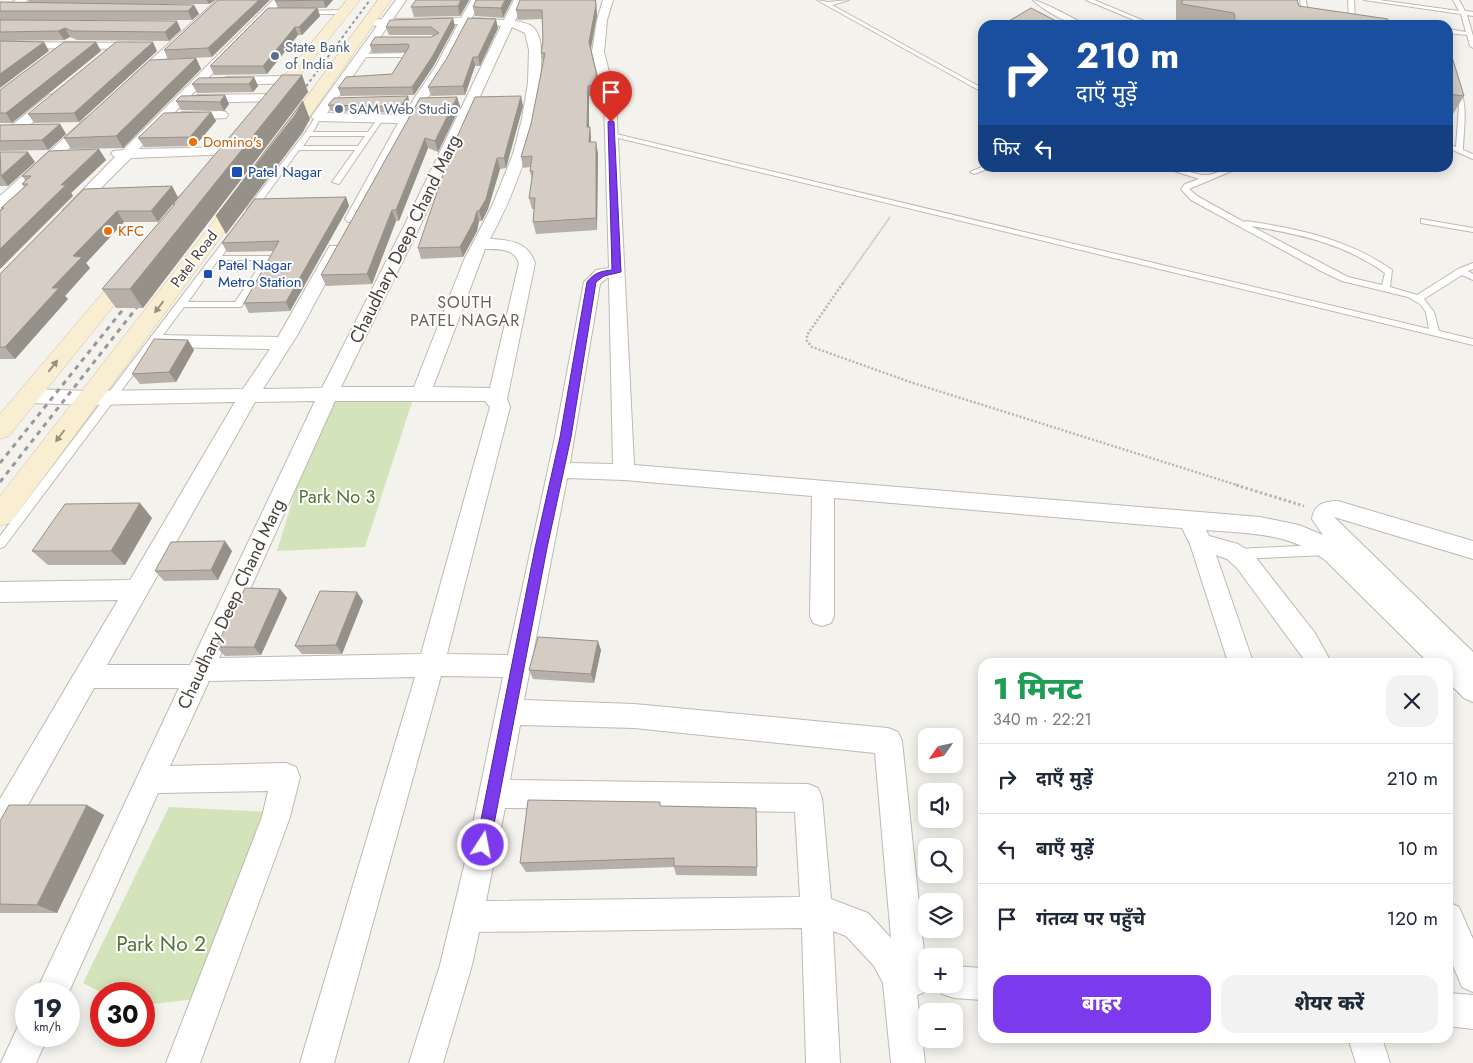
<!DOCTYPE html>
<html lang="hi">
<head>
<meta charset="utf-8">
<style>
  :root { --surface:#fff; --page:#f2f2f3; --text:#1f2937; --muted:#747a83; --line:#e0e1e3; --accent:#7c3aed }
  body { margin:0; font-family:Jost,"Noto Sans Devanagari",sans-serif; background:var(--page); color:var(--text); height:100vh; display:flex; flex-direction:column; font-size:19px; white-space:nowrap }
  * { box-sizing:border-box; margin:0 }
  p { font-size:16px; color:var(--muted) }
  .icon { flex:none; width:28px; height:28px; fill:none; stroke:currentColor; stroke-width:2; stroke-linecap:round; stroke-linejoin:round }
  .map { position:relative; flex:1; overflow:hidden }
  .drawer { position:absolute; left:978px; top:658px; width:475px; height:385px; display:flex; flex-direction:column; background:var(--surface); border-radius:15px; box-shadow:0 2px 12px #0003 }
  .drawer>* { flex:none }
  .hud { position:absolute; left:978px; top:20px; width:475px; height:152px; border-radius:15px; box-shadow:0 2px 12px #0003; background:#1a4fa0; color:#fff; overflow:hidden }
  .needle { width:32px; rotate:236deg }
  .buttons { position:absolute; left:918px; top:728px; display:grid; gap:10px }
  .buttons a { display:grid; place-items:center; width:45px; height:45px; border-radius:10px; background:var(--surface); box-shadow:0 2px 12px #0003; font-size:25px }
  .speed { position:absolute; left:15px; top:982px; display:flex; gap:10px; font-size:25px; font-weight:700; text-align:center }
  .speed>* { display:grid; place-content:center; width:65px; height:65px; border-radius:50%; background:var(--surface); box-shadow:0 2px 12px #0003; line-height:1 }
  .speed small { font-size:12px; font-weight:400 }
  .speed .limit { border:8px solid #d22; background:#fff; color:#111 }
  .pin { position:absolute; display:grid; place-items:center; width:42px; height:42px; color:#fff; margin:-51px -21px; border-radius:50% 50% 50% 0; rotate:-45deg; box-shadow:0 0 5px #0007 }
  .pin .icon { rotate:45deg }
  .me { position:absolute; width:55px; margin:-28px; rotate:11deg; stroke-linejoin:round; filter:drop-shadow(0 0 4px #0008) }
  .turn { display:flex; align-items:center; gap:18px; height:105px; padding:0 15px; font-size:22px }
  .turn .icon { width:65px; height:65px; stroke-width:2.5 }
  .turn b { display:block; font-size:35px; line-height:42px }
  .then { display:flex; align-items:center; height:48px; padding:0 15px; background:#0003; gap:10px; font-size:19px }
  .round { display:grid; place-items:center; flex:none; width:52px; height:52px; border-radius:15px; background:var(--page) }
  .head { display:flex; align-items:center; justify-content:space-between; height:85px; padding:0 15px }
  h1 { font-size:30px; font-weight:800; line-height:38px; color:#1e9e55 }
  .action { display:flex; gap:10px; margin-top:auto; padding:10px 15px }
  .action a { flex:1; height:58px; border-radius:15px; background:var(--accent); color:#fff; font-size:20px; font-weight:800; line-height:58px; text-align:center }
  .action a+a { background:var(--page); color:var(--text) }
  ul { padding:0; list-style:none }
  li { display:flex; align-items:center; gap:15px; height:70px; padding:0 15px; border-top:1px solid var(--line) }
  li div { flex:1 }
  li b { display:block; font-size:19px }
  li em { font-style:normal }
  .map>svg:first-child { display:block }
  .green { fill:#d3e3ba }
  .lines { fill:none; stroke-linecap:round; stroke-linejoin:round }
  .lane-casing { stroke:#bfb9b0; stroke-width:2 }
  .street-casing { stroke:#bfb9b0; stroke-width:2 }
  .secondary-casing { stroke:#cec1a1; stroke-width:1 }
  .path-far2 { stroke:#bfb4a3; stroke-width:2; stroke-dasharray:1 1; stroke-linecap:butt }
  .path-far1 { stroke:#bfb4a3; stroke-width:2.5; stroke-dasharray:2 2; stroke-linecap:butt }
  .path { stroke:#bfb4a3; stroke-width:3; stroke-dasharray:2.5 2.5; stroke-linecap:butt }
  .lane { fill:#fff; fill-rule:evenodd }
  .street { fill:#fff; fill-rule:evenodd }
  .secondary { fill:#f9eed2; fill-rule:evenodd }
  .rail-far1 { stroke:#999; stroke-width:2; stroke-dasharray:3 3; stroke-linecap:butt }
  .rail { stroke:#999; stroke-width:3; stroke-dasharray:5 5; stroke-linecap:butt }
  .wall { fill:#b7b0a8 }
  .shaded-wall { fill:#959088 }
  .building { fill:#d5cdc3; stroke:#959088 }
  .oneway { fill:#988f7f }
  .route { fill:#7c3aed; stroke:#51269a }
  .service-dot { fill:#5c6f8a; stroke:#fff; stroke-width:2 }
  .food-dot { fill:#e8710a; stroke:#fff; stroke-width:2 }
  .transit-dot { fill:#1a4fb4; stroke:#fff; stroke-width:2 }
  .labels { text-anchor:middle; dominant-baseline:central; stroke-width:4; stroke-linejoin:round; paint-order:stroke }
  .far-service-label { font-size:15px; fill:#4e5e75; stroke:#fff; text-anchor:start }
  .far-food-label { font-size:15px; fill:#c56008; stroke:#fff; text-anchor:start }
  .far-transit-label { font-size:15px; fill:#164399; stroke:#fff; text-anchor:start }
  .far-street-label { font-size:15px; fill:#48423b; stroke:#fff }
  .far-neighbourhood-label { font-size:16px; letter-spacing:1px; fill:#6a5f53; stroke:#fff }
  .street-label { font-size:18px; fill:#48423b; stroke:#fff }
  .park-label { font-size:18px; fill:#4f7434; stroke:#fff }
  .near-park-label { font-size:21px; fill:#4f7434; stroke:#fff }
</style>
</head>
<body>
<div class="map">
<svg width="1473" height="1063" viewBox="0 0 1473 1063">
  <rect width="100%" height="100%" fill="#f4f2ec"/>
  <g class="green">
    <path d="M332 401 412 402 365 547 277 551 299 479Z"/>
    <path d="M169 807 272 812 196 999 144 1005V994H104L83 983Z"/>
  </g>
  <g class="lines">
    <g class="lane-casing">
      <g id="lane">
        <path d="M817 0 828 2 849 0 832 5 982 88V92Z"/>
        <path d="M1033 0C1039 0 1078 20 1085 25 1068 25 1045 11 1033 0Z"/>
        <path d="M1086 0H1094L1154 25H1146Z"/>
        <path d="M1300 0H1306L1308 15 1336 25 1318 24 1303 17Z"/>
        <path d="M1348 0H1354L1355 20 1346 25H1339L1349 19Z"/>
        <path d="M1364 0H1379L1459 11 1453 0H1459L1465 11 1473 12V16L1467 15 1473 36V48L1470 46 1467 35 1448 33V29L1466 32 1461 14Z"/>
        <path d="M304 11 344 10 347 12 344 14H302Z"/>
        <path d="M1373 19 1403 23 1406 25 1371 22Z"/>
        <path d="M362 54 408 53 411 55 402 66 399 64 404 57H360V55Z"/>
        <path d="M1456 87C1470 96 1463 134 1463 150L1473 154V159L1448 148V144L1456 147 1459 105 1453 89Z"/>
        <path d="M316 116 321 117 313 132H368L379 117 384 118 339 184 332 182 355 150H299L253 213H247V209L305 133ZM310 136H365L358 146H303Z"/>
        <path d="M612 133 1429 329 1426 312 1420 304 1408 297 1342 281 1323 272 1191 200 1181 189 1185 184 1199 179 1165 168C1179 166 1191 174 1204 175 1214 176 1224 168 1234 168V170L1189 189 1197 196 1244 222 1247 221C1299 229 1348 239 1392 270L1390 287 1417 295 1458 269 1473 263V269L1468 271 1473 274V280L1462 275 1424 299 1434 312 1439 331 1473 339V345L610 136 609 135ZM1251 226C1299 234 1345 244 1385 273L1382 285 1348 277Z"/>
        <path d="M982 167 990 168 974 174 970 172Z"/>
        <path d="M1421 219 1473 228V232L1421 223Z"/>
        <path d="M229 234 236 236 222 256H270L274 258 241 307H184L4 547 0 548V536ZM218 260H264L235 302H188Z"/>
        <path d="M1317 545 1327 549 1329 552 1327 555 1238 559 1234 557 1232 554 1234 551 1238 549Z"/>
      </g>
    </g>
    <g class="street-casing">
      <g id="street">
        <path d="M16 0H28L0 18V10Z"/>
        <path d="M217 0H228L140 83H132L130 80 132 77Z"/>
        <path d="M273 0H284L139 149 230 147 237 151 235 154 131 158 76 213H66L63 210 66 207 115 157 111 154 113 151 123 150Z"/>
        <path d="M396 0H406L393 19 461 18 471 0H481L472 18 504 20 514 0H524L515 21C520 22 528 23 533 27 543 37 541 55 541 68 538 130 519 185 490 239 510 240 528 242 535 263L507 399 510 407 447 654 508 655 555 437 584 282 596 270 609 268 604 100 592 52 597 20 603 0H613L607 20 604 52 616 100 634 465 1260 517 1299 525 1323 535 1312 519C1314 504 1324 501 1338 501L1473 541V559L1334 517 1473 652V702L1464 698 1448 682V662H1428L1325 560C1288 532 1251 534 1206 530L1209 536 1238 544 1253 554 1315 633 1331 662H1306L1237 568 1227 559 1216 555 1253 662H1228L1190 544 1182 528 834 498V616L831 623 822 626 813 623 810 616 812 496 624 480 567 478 524 700 634 704 888 728 898 732 902 741 926 971V984L923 993 917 995 925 1063H891L883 983 874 966 846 936 833 931 840 1063H806L802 928 479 932 472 965 443 1063H409L440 965 465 862 503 677 441 676 334 1063H300L415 677 209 681 170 766 286 763 296 767 300 777 290 817 200 1063H166L262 817 268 791 158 793 68 994H35L179 688H94L10 837 0 842V799L118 600 0 602V582L130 580 235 402 89 405 29 403 22 401 19 396 22 391 29 389 89 391 243 389 270 349 159 347 153 345 150 341 153 337 159 335 278 337 328 249 330 246H342L344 249 298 334 263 389 322 388 404 226 501 26 469 24 448 66 414 119 361 219 358 222H348L345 219 398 123 318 121 311 117 377 26 364 25 362 23 364 21 382 19ZM458 24 436 66 403 115 327 113 388 26ZM512 27 525 33 529 50 528 83 522 119 513 154 492 206 464 260 414 387H341L420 226ZM485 249C499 249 514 248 519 263L490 388 433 387ZM607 278H609L613 464 570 463 600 284ZM315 401 190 665H107L255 402ZM335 401H485L490 407 421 654 219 658ZM520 725 634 728 875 753 891 938 868 913 831 899 822 798 818 788 808 784 510 780ZM505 808 795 812 800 897 486 901Z"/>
        <path d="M0 42 144 43 150 46 144 49 0 48Z"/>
        <path d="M288 76 292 77 294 80 292 83 226 85 220 81 226 77Z"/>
        <path d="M54 94 60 98 59 101 21 132H11L9 129 11 126 49 95Z"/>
        <path d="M274 94 279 95 280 98 279 101 197 103 191 99 197 95Z"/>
        <path d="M221 111 226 112 228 115 226 118 182 120 175 116 182 112Z"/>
        <path d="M90 118 97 122 95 125 5 207 0 209V196L85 119Z"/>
        <path d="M1448 902 1459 907 1473 939V992L1462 987 1448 954Z"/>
        <path d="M954 966 982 968V1000L954 998 942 994 938 984H954Z"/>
        <path d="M1448 993 1473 995V1029L1448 1026Z"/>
        <path d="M26 1021V1036H48L36 1063H1L19 1024Z"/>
        <path d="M1348 1038H1382L1390 1063H1356Z"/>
      </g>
    </g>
    <g class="secondary-casing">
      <g id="secondary">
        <path d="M347 0H360L276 106H264L262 103 264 100Z"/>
        <path d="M378 0H391L291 143H279L277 139 279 135Z"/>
        <path d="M243 190 249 191 252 195 249 199 10 523 0 526V496L237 191Z"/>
        <path d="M133 263 140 265 143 269 140 273 9 436 0 439V414L126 265Z"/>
      </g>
    </g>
    <path class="path-far2" d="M842 285 890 217"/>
    <path class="path-far1" d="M843 283 807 335V341L812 347 913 383 1240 486"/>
    <path class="path" d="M1236 485 1304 506"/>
    <use href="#lane" class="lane"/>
    <use href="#street" class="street"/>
    <use href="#secondary" class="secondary"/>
    <path class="rail-far1" d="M299 96 370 0"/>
    <g class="rail">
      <path d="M0 463 133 297"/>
      <path d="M0 482 145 297"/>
    </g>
  </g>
  <g class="wall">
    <path d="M28 0H215L209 4H114L194 5 199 14 192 20H0V2H29Z"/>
    <path d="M218 0 212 57 168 59 164 50Z"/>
    <path d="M333 0 326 8H318L320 16 302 35H298L267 74 214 75 210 66 278 8 275 1Z"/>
    <path d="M469 0 460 16 414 17 411 7Z"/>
    <path d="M512 0 503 18 475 16 473 7Z"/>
    <path d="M520 0 597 15 591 49 596 72 598 96H589V127L591 137V142L598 153 597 230 536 234 533 222 534 209H532L529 198 532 180 530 171V167L523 168 521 157 531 124 543 63 541 53 543 41 542 19 518 20 516 10Z"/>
    <path d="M1176 0H1297L1299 6 1387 25H1206L1176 20Z"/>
    <path d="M0 20 181 30 169 41 77 40 70 37 64 40 0 41Z"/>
    <path d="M455 26 434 65 414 95 341 96 338 88 392 74 406 52 372 53 370 45 431 37 433 35H389L386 27Z"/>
    <path d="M498 28 480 66H475L465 95 431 96 428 87Z"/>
    <path d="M96 42 101 51 12 123H0V90Z"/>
    <path d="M1448 47 1464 96 1453 114 1448 113Z"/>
    <path d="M157 51 79 122 34 123 28 114Z"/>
    <path d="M196 58 201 69 123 148 71 149 64 138Z"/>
    <path d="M302 75 308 92 143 308H116L102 289 174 205 173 204 158 222H124L86 263 90 268 65 296 68 299 15 359H0V274L84 189 172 186 178 197Z"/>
    <path d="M254 77 258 86 253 92 197 93 192 84Z"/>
    <path d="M225 95 229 104 224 111 181 110 176 101Z"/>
    <path d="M408 96 409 102 402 113 331 111 328 105Z"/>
    <path d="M457 97 460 107 438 152 428 148 399 221H396L372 284 326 286 321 275 420 98Z"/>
    <path d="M523 106 506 168 500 169 488 209 482 221H479L477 231 463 257 421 259 418 248Z"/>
    <path d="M211 112 216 121 195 146 144 147 138 138Z"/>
    <path d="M60 124 66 134 48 150 0 151V125Z"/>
    <path d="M0 152 35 162 8 186H0Z"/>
    <path d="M106 160 71 193 73 196 2 209 1 208 24 187 22 184 25 180 22 176Z"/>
    <path d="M346 197 349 206 290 311 249 313 244 303 274 251 227 252 222 243Z"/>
    <path d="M194 350 176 382 140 384 132 374Z"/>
    <path d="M152 518 125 565H48L32 551Z"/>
    <path d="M232 551 218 580 164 581 155 571Z"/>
    <path d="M280 589 287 598 261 655 225 656 216 647Z"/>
    <path d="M363 601 342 654H302L295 646Z"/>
    <path d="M601 650 594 683 533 679 529 670Z"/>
    <path d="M661 806 757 867V876L676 875 674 867 526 872 520 863Z"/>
    <path d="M104 815 57 913H0V821Z"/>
  </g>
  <g class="shaded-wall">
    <path d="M207 0H215L209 4Z"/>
    <path d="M259 0H270L212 57 208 48Z"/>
    <path d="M323 0H333L326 8Z"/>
    <path d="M461 0H469L460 16 458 6Z"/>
    <path d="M505 0H512L503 18 501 8Z"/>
    <path d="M595 0H596L597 15 590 52 589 42Z"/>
    <path d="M194 5 199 14 192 20 188 11Z"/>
    <path d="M317 8 320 16 302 35 299 27Z"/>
    <path d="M453 18 455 26 434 65 414 95 412 87Z"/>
    <path d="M496 19 498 28 480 66 478 57Z"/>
    <path d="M177 21 181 30 169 41 165 32Z"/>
    <path d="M1058 22V25H1045Z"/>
    <path d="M295 27 298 35 267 74 263 66Z"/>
    <path d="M65 28 70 37 64 40 58 31Z"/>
    <path d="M44 42 49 51 0 88V74Z"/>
    <path d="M96 42 101 51 12 123 6 113Z"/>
    <path d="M153 42 157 51 79 122 74 113Z"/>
    <path d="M473 57 475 66 465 95 463 86Z"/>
    <path d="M196 58 201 69 123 148 116 136Z"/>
    <path d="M596 72 598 82V96L597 85Z"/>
    <path d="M302 75 308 92 143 308 130 289Z"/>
    <path d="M254 77 258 86 253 92 249 84Z"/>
    <path d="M588 86 589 96V138L587 127Z"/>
    <path d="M225 95 229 104 224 111 220 102Z"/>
    <path d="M408 96 409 102 402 113 400 107Z"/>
    <path d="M521 96 523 106 506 168 504 158Z"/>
    <path d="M457 97 460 107 438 152 435 141Z"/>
    <path d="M303 101 310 119 303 132 226 234 216 216Z"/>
    <path d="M211 112 216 121 195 146 190 137Z"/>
    <path d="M60 124 66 134 48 150 42 140Z"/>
    <path d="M590 127 591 137 590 153 589 142Z"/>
    <path d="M425 138 428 148 399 221 396 210Z"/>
    <path d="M596 142 598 153 597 230 596 218Z"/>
    <path d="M99 149 106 160 71 193 73 196 0 269V249L61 185Z"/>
    <path d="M28 152 35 162 8 186 1 176Z"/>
    <path d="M497 158 500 169 488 209 482 221 479 211Z"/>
    <path d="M172 186 178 198 158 222 151 211Z"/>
    <path d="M346 197 349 206 290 311 286 302Z"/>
    <path d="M392 210 396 221 372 284 367 274Z"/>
    <path d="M117 211 124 222 86 263 90 268 65 296 68 299 15 359 5 347 52 288 73 256Z"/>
    <path d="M477 211 479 221 477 231 463 257 460 247Z"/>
    <path d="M188 340 194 350 176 382 169 372Z"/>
    <path d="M140 503 152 518 125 565 111 551Z"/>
    <path d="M225 541 232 551 218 580 211 570Z"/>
    <path d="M280 589 287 598 261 655 254 647Z"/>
    <path d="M357 592 363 601 342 654 336 645Z"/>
    <path d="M598 641 601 650 594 683 591 674Z"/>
    <path d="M87 805 104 815 57 913 37 905Z"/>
  </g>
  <g class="building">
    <path d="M218 0H259L208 48 164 50Z"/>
    <path d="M275 0H323L275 1Z"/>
    <path d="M416 0H461L458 6 411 7Z"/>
    <path d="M476 0H505L501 8 473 7Z"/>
    <path d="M520 0H595L596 5 589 42 596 72 597 85 588 86 587 127H590L589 142H596V218L533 222 535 198H529L533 171H530L532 156 521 157 531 124 545 53H541L543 41 542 10H516Z"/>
    <path d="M1182 0H1297L1299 6 1388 19 1387 25H1236L1234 13 1182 4Z"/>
    <path d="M0 2 194 5 188 11H0Z"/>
    <path d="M268 8H317L299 27H295L263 66H210Z"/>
    <path d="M1031 8 1058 22 1045 25H1046H1002Z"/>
    <path d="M453 18 432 57 412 87 338 88 346 77 392 74 409 47 408 44 370 45 375 37H431L439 33 431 27H386L390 20Z"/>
    <path d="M468 18 496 19 478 57H473L463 86 428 87 447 58Z"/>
    <path d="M0 20 177 21 165 32 72 31 65 28 58 31 0 32Z"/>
    <path d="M0 41 44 42 0 74Z"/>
    <path d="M64 42H96L6 113H0V90Z"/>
    <path d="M116 42H153L74 113 28 114Z"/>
    <path d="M1448 47H1449L1464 96 1448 94Z"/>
    <path d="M196 58 116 136 64 138 150 60Z"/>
    <path d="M282 75H302L130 289H102L175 204H173Z"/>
    <path d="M254 77 249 84H192L199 78Z"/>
    <path d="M225 95 220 102 176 101 181 96Z"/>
    <path d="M408 96 400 107 328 105 334 98Z"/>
    <path d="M521 96 504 158H497L486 199 479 211H477L474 221 460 247 418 248 452 148 475 97Z"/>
    <path d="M457 97 435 141 425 138 396 210H392L367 274 321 275 420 98Z"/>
    <path d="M303 101 296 114 216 216Z"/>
    <path d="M211 112 190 137 138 138 164 113Z"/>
    <path d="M60 124 42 140 0 141V125Z"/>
    <path d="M99 149 61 185H66L0 249V211L4 208H1L28 184H22L31 176H22L49 151Z"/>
    <path d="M0 152H28L1 176Z"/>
    <path d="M172 186 151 211H117L73 256 82 257 52 288H59L5 347H0V274L84 189Z"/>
    <path d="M346 197 286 302 244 303 279 241 222 243 255 199Z"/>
    <path d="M154 339 188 340 169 372 132 374Z"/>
    <path d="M140 503 111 551H32L65 504Z"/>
    <path d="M225 541 211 570 155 571 171 542Z"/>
    <path d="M245 588 280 589 254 647H216Z"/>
    <path d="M320 591 357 592 336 645 295 646Z"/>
    <path d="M538 637 598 641 591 674 529 670Z"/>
    <path d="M528 800 660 802V806L756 808 757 867 674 866V858L520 863Z"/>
    <path d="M9 805H87L37 905 0 904V821Z"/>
  </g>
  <defs><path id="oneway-solid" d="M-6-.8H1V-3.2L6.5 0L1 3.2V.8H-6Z" transform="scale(1.25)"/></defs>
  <g class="oneway">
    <use href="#oneway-solid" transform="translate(159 307) rotate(127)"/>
    <use href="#oneway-solid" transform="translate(53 366) rotate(-52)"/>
    <use href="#oneway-solid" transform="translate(60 436) rotate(127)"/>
  </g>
  <path class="route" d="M611 120 614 122 621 272 604 276 596 282 571 437 547 548 490 845 488 850 483 852 478 850 476 845 535 548 560 437 587 282C594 273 601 271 612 270L608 122Z"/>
  <g class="service-dot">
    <circle cx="275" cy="56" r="5"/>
    <circle cx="339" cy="109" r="5"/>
  </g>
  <g class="food-dot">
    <circle cx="193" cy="142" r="5"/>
    <circle cx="108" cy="231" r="5"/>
  </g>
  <g class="transit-dot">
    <rect x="231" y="166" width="12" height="12" rx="2.5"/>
    <rect x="203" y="269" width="10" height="10" rx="2.5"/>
  </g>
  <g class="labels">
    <g class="far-service-label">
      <text x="285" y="47">State Bank<tspan x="285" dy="17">of India</tspan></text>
      <text x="349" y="109">SAM Web Studio</text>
    </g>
    <g class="far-food-label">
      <text x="203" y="142">Domino's</text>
      <text x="118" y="231">KFC</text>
    </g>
    <g class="far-transit-label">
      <text x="248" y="172">Patel Nagar</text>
      <text x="218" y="265">Patel Nagar<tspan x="218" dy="17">Metro Station</tspan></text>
    </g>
    <g class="far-street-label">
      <text transform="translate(194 259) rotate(-53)">Patel Road</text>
    </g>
    <g class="far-neighbourhood-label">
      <text x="465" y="302">SOUTH<tspan x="465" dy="18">PATEL NAGAR</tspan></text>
    </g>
    <g class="street-label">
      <text transform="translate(405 239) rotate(-64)">Chaudhary Deep Chand Marg</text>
      <text transform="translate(231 604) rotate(-65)">Chaudhary Deep Chand Marg</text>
    </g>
    <g class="park-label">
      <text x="337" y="497">Park No 3</text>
    </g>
    <g class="near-park-label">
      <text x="161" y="944">Park No 2</text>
    </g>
  </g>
</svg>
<div class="buttons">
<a><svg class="needle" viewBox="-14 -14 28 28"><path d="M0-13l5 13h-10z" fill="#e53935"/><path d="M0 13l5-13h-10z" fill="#747a83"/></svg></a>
<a><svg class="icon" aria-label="sound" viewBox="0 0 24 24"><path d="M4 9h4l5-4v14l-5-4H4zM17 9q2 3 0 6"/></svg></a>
<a><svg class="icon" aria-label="search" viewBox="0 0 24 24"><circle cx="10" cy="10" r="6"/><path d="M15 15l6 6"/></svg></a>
<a><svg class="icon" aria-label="layers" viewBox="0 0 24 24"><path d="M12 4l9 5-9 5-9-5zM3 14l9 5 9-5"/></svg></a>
<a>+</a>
<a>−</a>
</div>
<div class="speed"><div>19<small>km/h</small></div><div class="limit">30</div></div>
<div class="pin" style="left:611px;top:122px;background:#d93025"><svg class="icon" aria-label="arrive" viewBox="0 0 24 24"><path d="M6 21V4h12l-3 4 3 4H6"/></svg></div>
<svg class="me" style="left:483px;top:845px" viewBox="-20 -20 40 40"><circle r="17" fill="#7c3aed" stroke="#fff" stroke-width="3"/><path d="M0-11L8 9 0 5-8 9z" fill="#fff"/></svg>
<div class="hud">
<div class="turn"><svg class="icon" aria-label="right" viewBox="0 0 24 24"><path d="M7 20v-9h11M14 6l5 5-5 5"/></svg><div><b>210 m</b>दाएँ मुड़ें</div></div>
<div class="then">फिर<svg class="icon" aria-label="left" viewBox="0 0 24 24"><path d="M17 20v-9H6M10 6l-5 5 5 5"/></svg></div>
</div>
<section class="drawer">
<div class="head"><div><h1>1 मिनट</h1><p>340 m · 22:21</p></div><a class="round"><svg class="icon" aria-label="close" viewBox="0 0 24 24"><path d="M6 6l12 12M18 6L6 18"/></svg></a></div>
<ul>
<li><svg class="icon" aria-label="right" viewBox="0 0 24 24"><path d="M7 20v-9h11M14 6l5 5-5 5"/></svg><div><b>दाएँ मुड़ें</b></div><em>210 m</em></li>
<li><svg class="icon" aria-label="left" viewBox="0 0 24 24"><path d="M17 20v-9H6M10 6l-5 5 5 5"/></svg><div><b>बाएँ मुड़ें</b></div><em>10 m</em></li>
<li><svg class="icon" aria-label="arrive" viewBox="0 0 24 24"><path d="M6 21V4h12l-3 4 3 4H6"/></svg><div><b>गंतव्य पर पहुँचे</b></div><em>120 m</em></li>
</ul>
<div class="action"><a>बाहर</a><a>शेयर करें</a></div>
</section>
</div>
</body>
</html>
